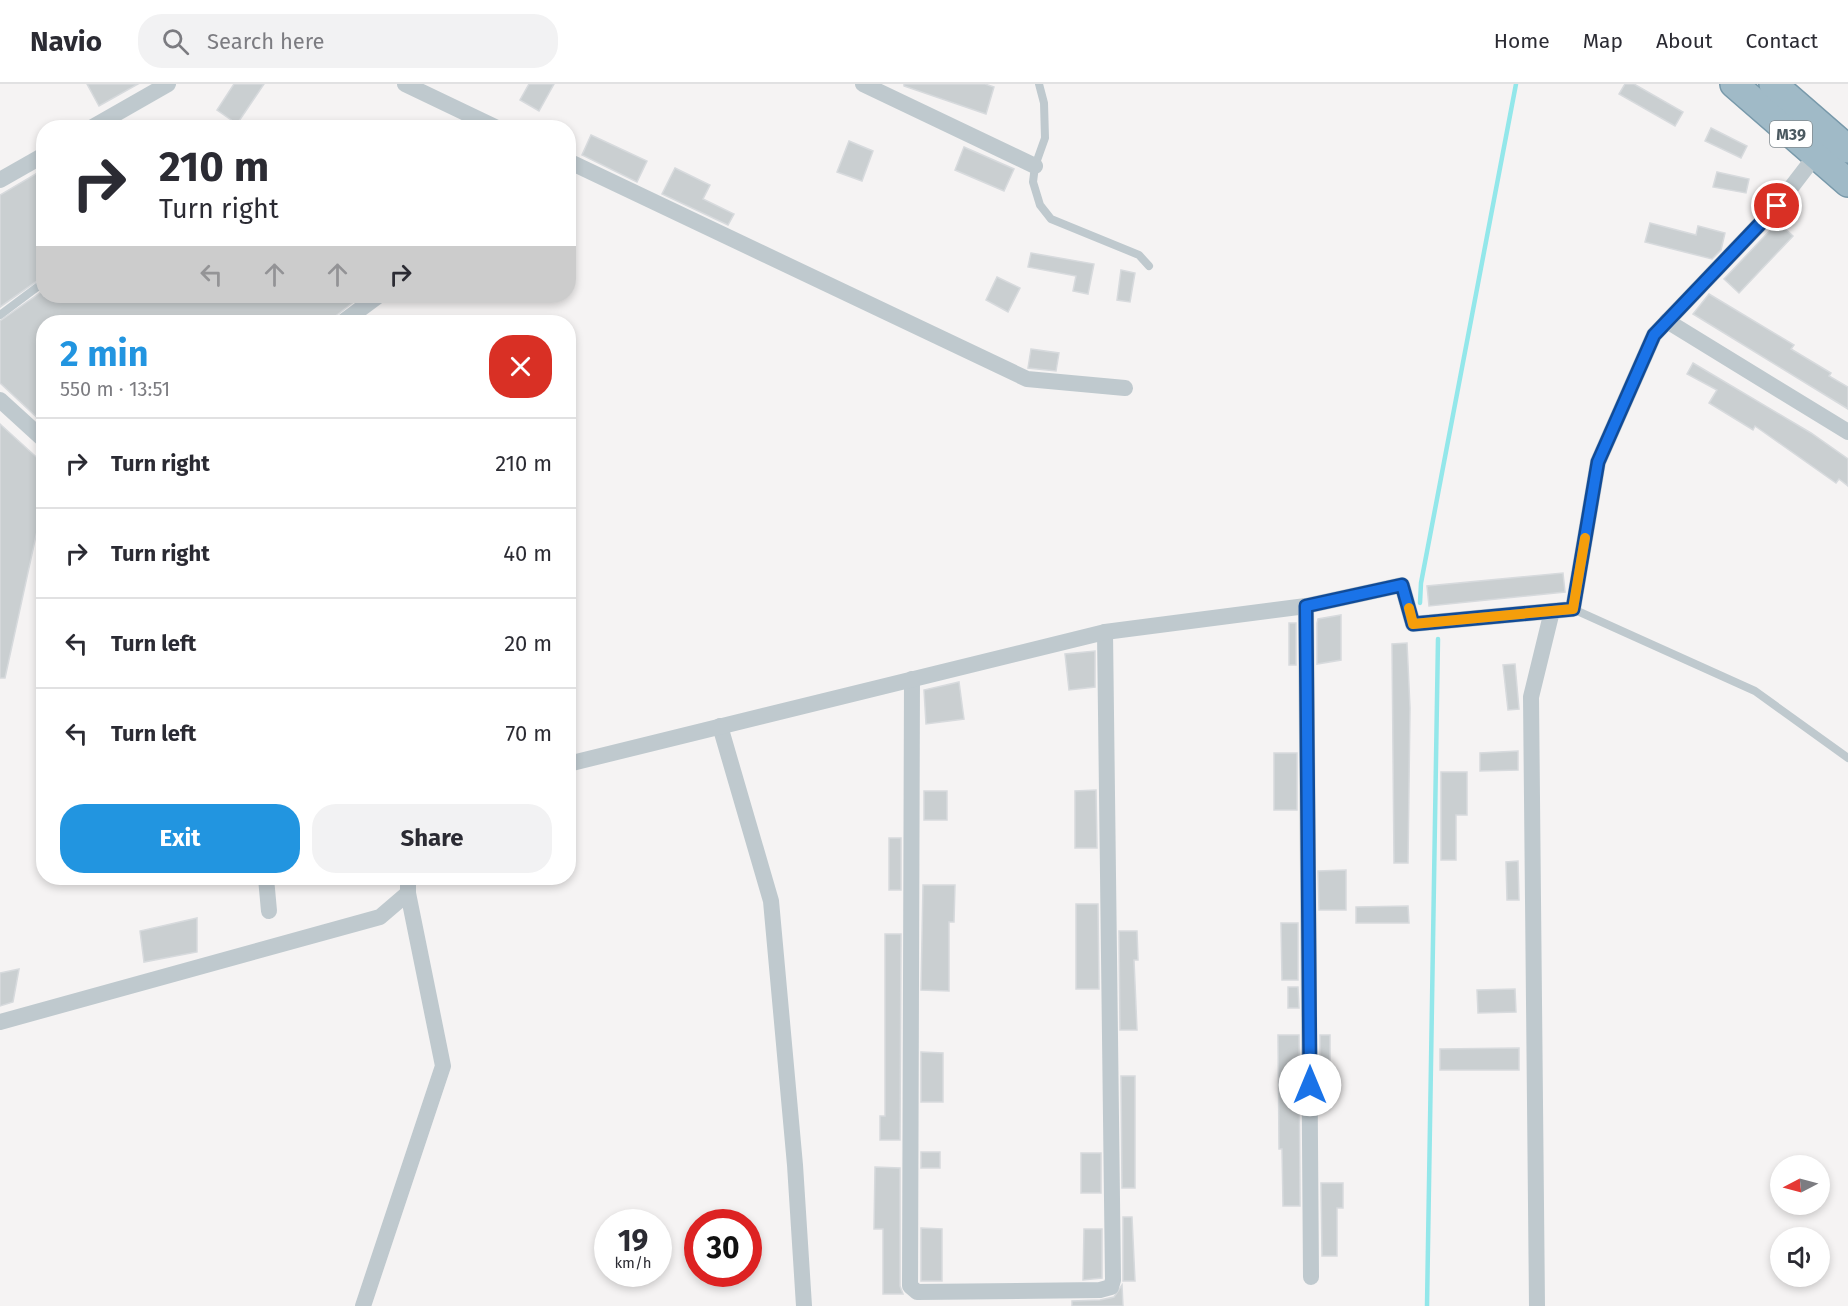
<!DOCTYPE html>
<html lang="en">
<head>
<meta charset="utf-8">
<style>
  :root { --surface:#fff; --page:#f2f2f3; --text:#2b2b33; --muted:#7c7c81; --line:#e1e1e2; --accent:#2295e0 }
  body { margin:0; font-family:"Fira Sans",sans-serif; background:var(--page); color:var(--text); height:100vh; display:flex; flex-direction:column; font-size:22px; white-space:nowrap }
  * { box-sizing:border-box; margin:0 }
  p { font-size:20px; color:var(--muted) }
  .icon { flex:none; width:33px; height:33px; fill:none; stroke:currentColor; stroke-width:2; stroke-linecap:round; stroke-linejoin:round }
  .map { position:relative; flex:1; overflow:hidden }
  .panel { position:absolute; left:36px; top:231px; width:540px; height:570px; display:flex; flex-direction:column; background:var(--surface); border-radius:24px; box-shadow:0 3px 9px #0003 }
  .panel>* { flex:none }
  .top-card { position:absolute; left:36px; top:36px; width:540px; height:183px; border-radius:24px; box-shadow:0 3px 9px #0003; background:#fff; color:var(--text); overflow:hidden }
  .needle { width:39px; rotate:264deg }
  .buttons { position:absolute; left:1770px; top:1071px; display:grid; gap:12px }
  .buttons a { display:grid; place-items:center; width:60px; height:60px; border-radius:50%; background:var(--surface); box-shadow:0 3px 9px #0003; font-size:30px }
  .speed { position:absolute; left:594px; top:1125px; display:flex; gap:12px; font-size:30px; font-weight:700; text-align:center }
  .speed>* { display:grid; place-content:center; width:78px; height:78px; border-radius:50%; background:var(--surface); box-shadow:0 3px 9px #0003; line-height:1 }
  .speed small { font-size:15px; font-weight:400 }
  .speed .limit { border:9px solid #d22; background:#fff; color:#111 }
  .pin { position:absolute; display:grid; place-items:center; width:51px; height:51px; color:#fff; margin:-26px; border:3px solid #fff; border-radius:50%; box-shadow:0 2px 6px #0007 }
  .me { position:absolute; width:66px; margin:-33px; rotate:0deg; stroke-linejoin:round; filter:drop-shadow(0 0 4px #0008) }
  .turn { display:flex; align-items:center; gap:21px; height:126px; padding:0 24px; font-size:27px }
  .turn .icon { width:78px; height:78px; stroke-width:2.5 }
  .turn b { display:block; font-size:42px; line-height:51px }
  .lanes { display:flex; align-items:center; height:57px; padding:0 24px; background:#0003; justify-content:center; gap:30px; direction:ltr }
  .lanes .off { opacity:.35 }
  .round { display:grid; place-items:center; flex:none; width:63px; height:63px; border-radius:24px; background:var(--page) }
  .summary { display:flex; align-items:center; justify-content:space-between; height:102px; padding:0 24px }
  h1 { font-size:36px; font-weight:700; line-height:45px; color:var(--accent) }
  .action { display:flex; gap:12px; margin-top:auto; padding:12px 24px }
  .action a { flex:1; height:69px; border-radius:24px; background:var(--accent); color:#fff; font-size:24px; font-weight:700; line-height:69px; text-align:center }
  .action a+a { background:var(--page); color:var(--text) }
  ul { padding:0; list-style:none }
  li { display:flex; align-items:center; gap:18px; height:90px; padding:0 24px; border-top:2px solid var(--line) }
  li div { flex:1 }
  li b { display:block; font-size:22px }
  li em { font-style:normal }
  header { display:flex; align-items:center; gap:36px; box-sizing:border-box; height:84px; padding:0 30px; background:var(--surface); border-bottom:2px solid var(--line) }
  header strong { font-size:28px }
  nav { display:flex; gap:33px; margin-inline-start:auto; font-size:21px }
  .search { width:420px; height:54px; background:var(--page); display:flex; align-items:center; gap:15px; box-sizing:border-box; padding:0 21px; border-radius:24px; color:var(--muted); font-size:22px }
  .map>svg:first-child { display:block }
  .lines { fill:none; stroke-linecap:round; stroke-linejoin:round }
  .stream { stroke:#93e7ea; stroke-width:4.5 }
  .building { fill:#cacfd1; stroke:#d7dadd; stroke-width:1.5 }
  .trunk-casing { stroke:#7899aa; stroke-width:30 }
  .service { stroke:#bfc9ce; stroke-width:8 }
  .minor { stroke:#bfc9ce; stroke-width:16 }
  .trunk { stroke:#a0bac7; stroke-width:27 }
  .route-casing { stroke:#114b97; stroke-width:15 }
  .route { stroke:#1a73e8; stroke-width:10 }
  .slow { stroke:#f59e0b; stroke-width:10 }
  .labels { text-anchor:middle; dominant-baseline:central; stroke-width:4.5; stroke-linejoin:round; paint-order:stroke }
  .shield { fill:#fff; stroke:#818b90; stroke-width:1.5 }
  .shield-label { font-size:16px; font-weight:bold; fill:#4b5960 }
</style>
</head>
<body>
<header>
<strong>Navio</strong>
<div class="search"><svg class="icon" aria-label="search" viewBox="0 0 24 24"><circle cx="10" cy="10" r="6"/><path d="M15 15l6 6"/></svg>Search here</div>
<nav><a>Home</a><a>Map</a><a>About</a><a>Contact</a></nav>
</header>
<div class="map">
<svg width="1848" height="1222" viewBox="0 0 1848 1222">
  <rect width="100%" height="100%" fill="#f5f3f3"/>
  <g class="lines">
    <g class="stream">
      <path d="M1420 519 1421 499 1516 0"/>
      <path d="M1427 1222 1438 555"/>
    </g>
  </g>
  <g class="building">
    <path d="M87 0H138L99 22Z"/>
    <path d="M234 0H264L237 40 217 26Z"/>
    <path d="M529 0H554L539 27 520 16Z"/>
    <path d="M904 0H985L994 3 986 30 904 2Z"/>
    <path d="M1625 0H1634L1683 28 1675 42 1619 10Z"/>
    <path d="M1711 44 1747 62 1741 74 1705 57Z"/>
    <path d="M591 51 647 77 637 98 582 71Z"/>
    <path d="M849 57 873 67 862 97 837 88Z"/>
    <path d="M964 63 1014 85 1004 107 955 86Z"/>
    <path d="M675 84 710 101 703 115 734 130 728 141 662 110Z"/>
    <path d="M44 85V192L0 223V111Z"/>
    <path d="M1717 88 1749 95 1746 109 1713 103Z"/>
    <path d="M1778 138 1793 152 1739 209 1724 195Z"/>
    <path d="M1650 139 1696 151 1698 142 1725 149 1721 166 1712 175 1645 158Z"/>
    <path d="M1031 169 1094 180 1088 210 1073 207 1076 192 1028 183Z"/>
    <path d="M1121 186 1135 189 1130 218 1117 216Z"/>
    <path d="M997 193 1020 204 1008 228 986 216Z"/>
    <path d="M44 206V212H361L328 238H44V340L0 299V237Z"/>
    <path d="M1709 210 1794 261 1791 265 1831 289 1829 292 1848 303V325L1693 230Z"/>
    <path d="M1031 265 1059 269 1056 287 1028 284Z"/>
    <path d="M1693 279 1811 349 1848 375V402L1839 395 1836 399 1755 342 1753 346 1709 319 1717 306 1687 290Z"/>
    <path d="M0 340 44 380V415L5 594H0Z"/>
    <path d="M1563 489 1565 508 1429 522 1427 502Z"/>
    <path d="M1341 531V576L1317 580V539L1318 535Z"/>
    <rect x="1289" y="539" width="7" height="42"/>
    <path d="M1407 559 1410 624 1408 779H1394L1392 560Z"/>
    <path d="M1095 567V603L1069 606 1065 570Z"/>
    <path d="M1515 580 1519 625 1508 626 1503 581Z"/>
    <path d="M959 598 964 635 926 640 924 606Z"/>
    <path d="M1518 667V686L1480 687V669Z"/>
    <rect x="1274" y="669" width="23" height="57"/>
    <path d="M1441 688H1467V731H1456V776H1441Z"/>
    <path d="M1096 706 1097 764H1075V707Z"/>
    <rect x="924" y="707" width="23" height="29"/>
    <rect x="889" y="754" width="12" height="52"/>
    <path d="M1518 777 1519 816H1507L1506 778Z"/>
    <path d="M1346 786V826H1319L1318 787Z"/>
    <path d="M923 801H955L954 838H949V907L921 906Z"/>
    <path d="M1076 820H1098L1099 905H1076Z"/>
    <path d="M1408 822 1409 839H1356V823Z"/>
    <path d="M197 834V868L144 878 140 847Z"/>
    <path d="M1281 839H1298V896H1282Z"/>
    <path d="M1119 847H1137L1138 876H1134L1137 946H1120Z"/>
    <path d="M885 850H901L900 1056H880V1032H885Z"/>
    <path d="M19 885 13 918 0 922V889Z"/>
    <path d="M1288 903H1298L1299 924H1288Z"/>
    <path d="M1515 905 1516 928 1478 929 1477 906Z"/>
    <path d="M1278 951H1299L1300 1122H1283L1282 1065H1279Z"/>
    <rect x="1320" y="951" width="10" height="25"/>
    <path d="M1519 964V986H1440V965Z"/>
    <path d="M921 968 943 969V1018H921Z"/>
    <path d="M1121 992H1135V1104H1122Z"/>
    <rect x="921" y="1068" width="19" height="16"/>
    <rect x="1081" y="1069" width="20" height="40"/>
    <path d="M875 1083 900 1084V1202L903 1210H883V1145H874Z"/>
    <path d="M1321 1099H1343V1124H1337V1172H1322Z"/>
    <path d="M1123 1133H1132L1135 1197H1123Z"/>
    <path d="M921 1144 942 1145V1197H921Z"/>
    <path d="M1084 1145H1102V1194L1083 1196Z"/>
    <path d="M1122 1201 1123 1222H1072V1217L1100 1216 1114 1213Z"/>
  </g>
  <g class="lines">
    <g class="trunk-casing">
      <g id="trunk">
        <path d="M1734 0 1848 99"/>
        <path d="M1773 0 1848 65"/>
      </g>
    </g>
    <g class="service">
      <path d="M1039 0 1044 19 1045 54 1035 82 1033 98 1040 121 1051 135 1139 171 1149 182"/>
      <path d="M0 231 44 198"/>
      <path d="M1573 525 1755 607 1848 674"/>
    </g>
    <g class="minor">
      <path d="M405 0 497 44"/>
      <path d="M863 0 1035 82"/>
      <path d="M91 44 168 0"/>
      <path d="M568 77 1027 295 1125 304"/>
      <path d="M0 96 44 71"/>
      <path d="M1667 237 1848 348"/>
      <path d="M343 238 378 212"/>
      <path d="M0 316 44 356"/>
      <path d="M1306 522 1311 1193"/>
      <path d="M912 595 910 1202 917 1208 1100 1206 1111 1203 1113 1196 1105 548"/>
      <path d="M720 642 771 817 795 1081 804 1222"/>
      <path d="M568 680 1105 548 1306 522 1402 501 1413 540 1573 525 1598 378 1654 251 1777 122 1816 71"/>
      <path d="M266 794 269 827"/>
      <path d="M0 938 380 833 408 809"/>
      <path d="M363 1222 443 982 408 809V794"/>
      <path d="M1537 1222 1531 613 1552 527"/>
    </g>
    <use href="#trunk" class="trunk"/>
  </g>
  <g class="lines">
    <g class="route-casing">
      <path id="route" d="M1310 1001 1306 522 1402 501 1413 540 1573 525 1598 378 1654 251 1777 122"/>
    </g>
    <use href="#route" class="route"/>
    <path class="slow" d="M1409 524 1413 540 1573 525 1585 454"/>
  </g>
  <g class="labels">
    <rect class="shield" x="1770" y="37" width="42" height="26" rx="4.5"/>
    <g class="shield-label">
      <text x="1791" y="50">M39</text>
    </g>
  </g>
</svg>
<div class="buttons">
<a><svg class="needle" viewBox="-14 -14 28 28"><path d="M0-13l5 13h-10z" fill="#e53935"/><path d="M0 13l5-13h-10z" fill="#7c7c81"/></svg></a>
<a><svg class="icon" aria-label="sound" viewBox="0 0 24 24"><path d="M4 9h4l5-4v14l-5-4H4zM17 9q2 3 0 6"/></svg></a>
</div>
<div class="speed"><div>19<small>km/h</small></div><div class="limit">30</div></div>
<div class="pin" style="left:1777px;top:122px;background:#d93025"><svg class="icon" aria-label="arrive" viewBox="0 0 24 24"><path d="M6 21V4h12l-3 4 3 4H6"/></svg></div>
<svg class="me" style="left:1310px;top:1001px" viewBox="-20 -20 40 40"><circle r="19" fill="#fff"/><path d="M0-13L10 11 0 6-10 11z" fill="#1a73e8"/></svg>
<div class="top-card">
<div class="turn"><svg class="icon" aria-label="right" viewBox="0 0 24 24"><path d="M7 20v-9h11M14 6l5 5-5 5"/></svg><div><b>210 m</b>Turn right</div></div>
<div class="lanes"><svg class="icon off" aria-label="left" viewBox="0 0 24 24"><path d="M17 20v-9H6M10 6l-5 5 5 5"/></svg><svg class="icon off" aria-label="ahead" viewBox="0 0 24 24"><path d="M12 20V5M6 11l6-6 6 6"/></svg><svg class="icon off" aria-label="ahead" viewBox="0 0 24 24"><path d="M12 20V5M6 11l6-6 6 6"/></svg><svg class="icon" aria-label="right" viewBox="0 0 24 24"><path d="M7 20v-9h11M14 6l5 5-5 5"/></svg></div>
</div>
<section class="panel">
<div class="summary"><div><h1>2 min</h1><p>550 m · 13:51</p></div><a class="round" style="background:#d93025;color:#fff"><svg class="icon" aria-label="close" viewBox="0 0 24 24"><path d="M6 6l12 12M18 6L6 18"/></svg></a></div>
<ul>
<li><svg class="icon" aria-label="right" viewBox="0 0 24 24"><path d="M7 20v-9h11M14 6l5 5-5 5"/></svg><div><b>Turn right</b></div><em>210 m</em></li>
<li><svg class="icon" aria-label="right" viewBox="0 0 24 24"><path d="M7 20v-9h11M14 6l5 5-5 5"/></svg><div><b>Turn right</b></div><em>40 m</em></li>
<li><svg class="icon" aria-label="left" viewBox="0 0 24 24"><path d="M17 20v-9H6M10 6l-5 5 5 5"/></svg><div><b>Turn left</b></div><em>20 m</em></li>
<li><svg class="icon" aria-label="left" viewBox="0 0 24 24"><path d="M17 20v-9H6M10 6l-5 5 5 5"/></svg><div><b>Turn left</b></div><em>70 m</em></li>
</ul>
<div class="action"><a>Exit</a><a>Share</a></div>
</section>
</div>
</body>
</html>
